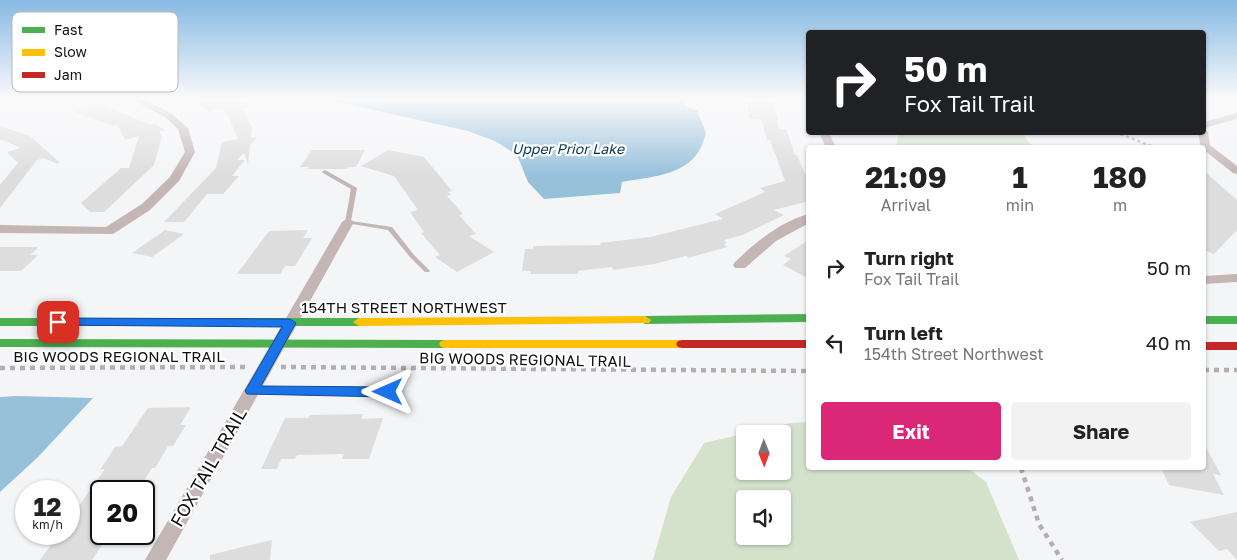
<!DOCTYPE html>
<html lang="en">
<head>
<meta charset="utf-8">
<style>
  :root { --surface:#fff; --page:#f2f2f2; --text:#222; --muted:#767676; --accent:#db2777 }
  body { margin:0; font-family:"Golos Text",sans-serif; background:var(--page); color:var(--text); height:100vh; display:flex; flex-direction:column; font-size:19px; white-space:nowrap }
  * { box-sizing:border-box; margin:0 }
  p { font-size:16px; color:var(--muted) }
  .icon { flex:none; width:28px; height:28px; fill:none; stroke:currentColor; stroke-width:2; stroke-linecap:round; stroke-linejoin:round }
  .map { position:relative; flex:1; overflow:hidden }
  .side { position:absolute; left:806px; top:145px; width:400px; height:325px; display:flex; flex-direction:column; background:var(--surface); border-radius:5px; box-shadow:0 1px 4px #0004 }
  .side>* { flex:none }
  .top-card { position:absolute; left:806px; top:30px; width:400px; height:105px; border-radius:5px; box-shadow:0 1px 4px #0004; background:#202124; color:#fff; overflow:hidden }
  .needle { width:32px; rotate:179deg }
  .buttons { position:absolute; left:736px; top:425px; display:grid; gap:10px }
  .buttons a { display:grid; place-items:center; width:55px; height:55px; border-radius:5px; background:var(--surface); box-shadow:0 1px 4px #0004; font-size:25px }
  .speed { position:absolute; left:15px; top:480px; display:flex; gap:10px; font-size:25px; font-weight:700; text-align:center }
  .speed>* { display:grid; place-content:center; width:65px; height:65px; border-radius:50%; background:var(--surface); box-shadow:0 1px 4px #0004; line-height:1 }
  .speed small { font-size:12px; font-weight:400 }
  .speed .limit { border:2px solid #111; border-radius:8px; background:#fff; color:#111 }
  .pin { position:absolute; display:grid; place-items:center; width:42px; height:42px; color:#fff; margin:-21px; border-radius:10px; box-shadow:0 2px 8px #0006 }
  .me { position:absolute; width:55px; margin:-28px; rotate:270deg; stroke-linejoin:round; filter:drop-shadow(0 0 4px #0008) }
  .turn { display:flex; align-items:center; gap:18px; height:105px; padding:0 15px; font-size:22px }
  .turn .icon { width:65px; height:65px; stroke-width:2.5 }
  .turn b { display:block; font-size:35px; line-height:42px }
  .eta { display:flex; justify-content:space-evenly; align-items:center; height:85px; text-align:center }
  .eta b { font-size:30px; font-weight:700; line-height:35px }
  .primary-button { display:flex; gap:10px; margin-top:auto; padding:10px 15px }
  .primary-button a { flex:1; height:58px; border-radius:5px; background:var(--accent); color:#fff; font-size:20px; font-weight:700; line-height:58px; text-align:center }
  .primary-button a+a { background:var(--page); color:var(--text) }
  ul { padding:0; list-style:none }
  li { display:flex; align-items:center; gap:15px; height:75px; padding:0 15px }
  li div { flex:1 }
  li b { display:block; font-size:19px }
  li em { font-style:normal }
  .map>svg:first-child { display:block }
  .green { fill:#d4e2cc; fill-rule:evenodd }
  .water { fill:#97c0db }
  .building { fill:#ddddde }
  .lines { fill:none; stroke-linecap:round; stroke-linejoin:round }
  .path-far1 { stroke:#b6aeae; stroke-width:2.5; stroke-dasharray:3 3; stroke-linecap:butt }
  .path { stroke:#b6aeae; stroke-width:4.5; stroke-dasharray:5 5; stroke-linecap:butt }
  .lane { fill:#c3b6b5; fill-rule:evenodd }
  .street { fill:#c3b6b5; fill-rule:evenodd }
  .fast { fill:#4caf50; fill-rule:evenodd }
  .slow { fill:#ffc107; fill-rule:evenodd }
  .jam { fill:#c62828; fill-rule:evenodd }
  .route { fill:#1a73e8; stroke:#114b97 }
  .labels { text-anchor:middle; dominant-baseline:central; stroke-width:4.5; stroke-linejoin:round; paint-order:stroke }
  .far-water-label { font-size:14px; font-style:italic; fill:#043750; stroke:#fff }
  .street-label { font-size:15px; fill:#121213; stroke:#fff }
  .near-street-label { font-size:18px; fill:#121213; stroke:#fff }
  .key { fill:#fff; stroke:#b8b8b8; stroke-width:1 }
  .key-label { font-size:14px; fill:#121213 }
</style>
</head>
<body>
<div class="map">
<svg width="1237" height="560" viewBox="0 0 1237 560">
  <rect width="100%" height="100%" fill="#f4f5f7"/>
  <g class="green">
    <path d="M899 133H1023L1032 147H896Z"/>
    <path d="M809 422V468H968L986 482 1019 560H653L671 497 704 443 791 423ZM745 434H782V471H745ZM745 499H782V536H745Z"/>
  </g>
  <g class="water">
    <path d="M320 98H692L687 100 684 104 689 108 697 110 706 133C704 139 702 146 699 151 684 176 648 177 622 182L620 193 544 199 528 182 517 155 495 141 468 131Z"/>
    <path d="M17 396 93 398 38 457 0 492V397Z"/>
  </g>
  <g class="building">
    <path d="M192 98H243L242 102 249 107 243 109 252 128 251 138 257 137 250 145 248 164 244 153 237 160H245L232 176H239L223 194H207L184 222H164L216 168 222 142 238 139 228 115 220 108 208 112Z"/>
    <path d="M747 98H773L779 129H786L795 155H797L809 183V201L774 210 784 215 743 235 724 240 727 243 724 244 727 247 688 258 686 256 654 264 613 270 612 267 578 271V274H531V271H522L525 249H533V246L601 245 600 243 651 237 723 219 715 214 765 192 760 188 785 181 770 140H767L761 119H749Z"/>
    <path d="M99 104 152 125 155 124 165 130 159 131 162 136 154 165 104 212H90L81 203 121 168H129L139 136 125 140 118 125 113 126 75 112Z"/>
    <path d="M0 126 30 136 59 162 58 164 44 158 37 160 0 208V185L18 163 7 152 21 148 0 139Z"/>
    <path d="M312 150H365L356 167H348L347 169H307L309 167H300Z"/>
    <path d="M388 150 424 157 452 191 448 192 451 195 447 196 463 214 459 215 476 234 469 236 494 252 457 272 435 257 440 255 421 233 424 232 410 212 418 210 394 176 361 166Z"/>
    <path d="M1204 171 1237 200V230L1214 254 1204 250Z"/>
    <path d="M165 230 184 234 152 257 132 253Z"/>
    <path d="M308 230 303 238H312L295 266H285L280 274H237L269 231Z"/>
    <path d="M809 240V279L783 265 791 259 784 256Z"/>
    <path d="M0 247H39L30 255H38L21 271H0Z"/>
    <path d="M191 407 180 425H186L173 446H168L155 468H152L137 491H101V534H109L92 560H40L59 534H69V520L105 469 100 470 115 447 122 446 148 408Z"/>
    <path d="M363 414 361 419 383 418 369 459H342L344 454 297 455 295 459H281L277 469H261L285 418H308L310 415Z"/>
    <path d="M1204 444 1221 475 1213 474 1224 495 1169 485 1161 468H1204Z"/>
    <path d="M1237 512V560L1227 549 1219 551 1190 522Z"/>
    <path d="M272 540 270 560H210V555Z"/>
  </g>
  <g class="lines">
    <path class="path-far1" d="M1115 132 1151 146 1162 148"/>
    <g class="path">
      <path d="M281 367 809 371"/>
      <path d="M0 368 249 367"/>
      <path d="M1204 370H1237"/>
      <path d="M1021 468 1039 524 1062 560"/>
    </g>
    <g class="lane">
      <path d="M325 170 357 188 351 221 392 227 414 255 430 271 429 272H425L410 257 388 230 346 223 345 222 351 189 323 173 322 172Z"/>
      <path d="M253 388 388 389 391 390 392 392 391 394 388 395 253 394 250 393 249 391 250 389Z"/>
    </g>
    <g class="street">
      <path d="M129 98H141L171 113 188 128 195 152 179 181 150 210 113 234 0 233V225L106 227 142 204 170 177 185 152 178 129 165 117Z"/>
      <path d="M1237 113V119L1204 128V122Z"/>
      <path d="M1204 129 1208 132 1210 145 1237 166V174L1233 173 1204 150V148H1201L1198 132H1204Z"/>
      <path d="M819 132H829L836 148H826Z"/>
      <path d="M809 214V223L776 241 745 268H735L733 265 735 262C755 243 781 221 809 214Z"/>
      <path d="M348 218 354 222 166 560H145L342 222Z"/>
      <path d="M1237 274V282L1204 284V276Z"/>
    </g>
    <g class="fast">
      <path d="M809 314V322L645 324 639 320 645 316Z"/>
      <rect x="1204" y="316" width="33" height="8"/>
      <path d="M0 318H359L365 322 359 326H0Z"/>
      <path d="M0 339 445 340 449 341 451 344 449 347 445 348 0 347Z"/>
    </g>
    <g class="slow">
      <path d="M645 316 651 320 649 323 359 326 353 322 359 318Z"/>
      <path d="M445 340H682L686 341 688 344 686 347 682 348H445L441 347 439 344 441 341Z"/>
    </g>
    <g class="jam">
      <path d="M682 340H809V348H682L678 347 676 344 678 341Z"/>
      <rect x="1204" y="342" width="33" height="8"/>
    </g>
  </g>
  <linearGradient id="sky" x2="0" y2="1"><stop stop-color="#87b9e3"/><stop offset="0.56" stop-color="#fafafb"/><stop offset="1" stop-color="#fafafb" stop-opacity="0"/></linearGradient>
  <rect width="1237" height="176" fill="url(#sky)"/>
  <path class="route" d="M58 318 290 319 296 323 261 386 388 387 392 388 394 392 392 395 388 397 247 394 245 391 282 327 54 325 52 322Z"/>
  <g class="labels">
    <g class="far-water-label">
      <text x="568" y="148">Upper Prior Lake</text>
    </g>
    <g class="street-label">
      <text x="404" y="307">154TH STREET NORTHWEST</text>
      <text x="119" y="356">BIG WOODS REGIONAL TRAIL</text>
      <text transform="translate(525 359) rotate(1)">BIG WOODS REGIONAL TRAIL</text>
    </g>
    <g class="near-street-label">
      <text transform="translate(208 467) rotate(-60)">FOX TAIL TRAIL</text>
    </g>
  </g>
  <rect x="12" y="12" width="166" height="80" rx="8" class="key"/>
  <rect x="22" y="27" width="23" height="6" fill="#4caf50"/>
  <rect x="22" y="49" width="23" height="7" fill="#ffc107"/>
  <rect x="22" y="72" width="23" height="6" fill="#c62828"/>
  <g class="key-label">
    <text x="54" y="35">Fast</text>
    <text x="54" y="57">Slow</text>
    <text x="54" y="80">Jam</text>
  </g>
</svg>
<div class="buttons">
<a><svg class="needle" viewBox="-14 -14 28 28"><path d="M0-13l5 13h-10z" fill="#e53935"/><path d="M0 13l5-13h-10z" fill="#767676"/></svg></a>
<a><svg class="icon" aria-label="sound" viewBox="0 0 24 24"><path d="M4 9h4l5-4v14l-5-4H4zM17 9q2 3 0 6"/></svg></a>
</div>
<div class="speed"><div>12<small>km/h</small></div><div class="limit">20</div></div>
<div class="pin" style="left:58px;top:322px;background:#d93025"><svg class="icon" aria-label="arrive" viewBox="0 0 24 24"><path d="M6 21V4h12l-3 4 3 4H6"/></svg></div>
<svg class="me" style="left:388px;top:392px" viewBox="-20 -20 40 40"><path d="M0-17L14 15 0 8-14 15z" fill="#1a73e8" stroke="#fff" stroke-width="4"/></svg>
<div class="top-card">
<div class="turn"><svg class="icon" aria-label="right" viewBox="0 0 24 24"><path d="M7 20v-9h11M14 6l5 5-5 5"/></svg><div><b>50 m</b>Fox Tail Trail</div></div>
</div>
<section class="side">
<div class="eta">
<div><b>21:09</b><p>Arrival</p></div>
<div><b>1</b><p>min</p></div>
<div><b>180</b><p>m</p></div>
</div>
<ul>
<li><svg class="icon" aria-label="right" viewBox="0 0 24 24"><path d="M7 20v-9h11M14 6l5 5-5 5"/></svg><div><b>Turn right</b><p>Fox Tail Trail</p></div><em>50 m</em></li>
<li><svg class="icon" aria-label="left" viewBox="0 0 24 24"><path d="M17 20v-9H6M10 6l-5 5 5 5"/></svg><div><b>Turn left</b><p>154th Street Northwest</p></div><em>40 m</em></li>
</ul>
<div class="primary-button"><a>Exit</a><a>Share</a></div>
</section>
</div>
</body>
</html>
